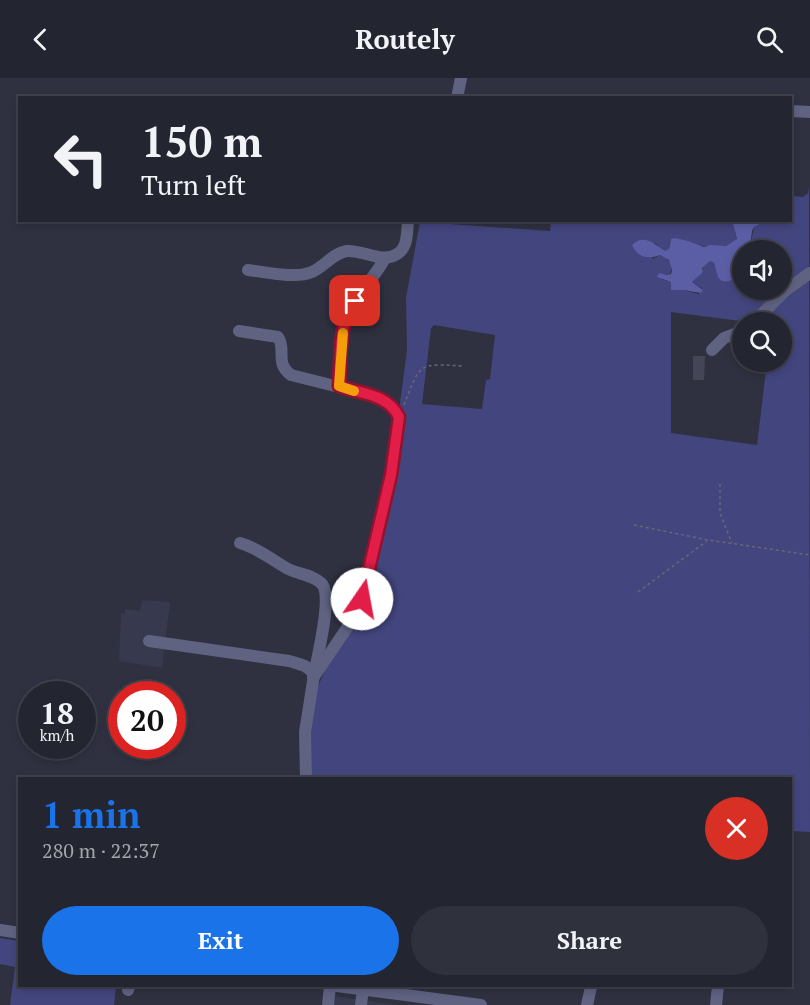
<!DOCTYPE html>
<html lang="en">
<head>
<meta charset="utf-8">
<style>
  :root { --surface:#232530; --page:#2f313c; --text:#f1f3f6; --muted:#a3a5ab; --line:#40424c; --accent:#1a73e8 }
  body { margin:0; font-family:"PT Serif",serif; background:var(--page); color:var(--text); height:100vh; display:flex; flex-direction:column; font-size:22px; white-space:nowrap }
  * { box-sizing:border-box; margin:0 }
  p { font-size:20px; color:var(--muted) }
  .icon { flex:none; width:33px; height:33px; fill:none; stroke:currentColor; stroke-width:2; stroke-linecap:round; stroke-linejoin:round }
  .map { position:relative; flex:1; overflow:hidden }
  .side { position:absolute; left:18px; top:699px; width:774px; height:210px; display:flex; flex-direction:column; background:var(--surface); border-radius:0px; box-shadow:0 3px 9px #0003,0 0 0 2px var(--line) }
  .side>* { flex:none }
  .guide { position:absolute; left:18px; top:18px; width:774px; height:126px; border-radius:0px; box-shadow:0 3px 9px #0003,0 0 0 2px var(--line); background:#232530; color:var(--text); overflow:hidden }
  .fabs { position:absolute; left:732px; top:162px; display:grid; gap:12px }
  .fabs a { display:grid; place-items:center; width:60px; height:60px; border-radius:50%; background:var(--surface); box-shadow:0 3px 9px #0003,0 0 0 2px var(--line); font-size:30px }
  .speed { position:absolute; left:18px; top:603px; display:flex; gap:12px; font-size:30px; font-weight:700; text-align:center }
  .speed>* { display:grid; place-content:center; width:78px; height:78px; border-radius:50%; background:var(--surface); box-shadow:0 3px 9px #0003,0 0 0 2px var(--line); line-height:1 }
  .speed small { font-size:15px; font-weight:400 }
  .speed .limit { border:9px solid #d22; background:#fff; color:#111 }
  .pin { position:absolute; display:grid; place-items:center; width:51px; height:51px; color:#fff; margin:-26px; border-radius:12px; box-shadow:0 3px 9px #0006 }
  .me { position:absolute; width:66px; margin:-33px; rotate:12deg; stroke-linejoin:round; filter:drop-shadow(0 0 4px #0008) }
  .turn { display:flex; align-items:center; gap:21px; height:126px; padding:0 24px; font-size:27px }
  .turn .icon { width:78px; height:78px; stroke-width:2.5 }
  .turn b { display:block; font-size:42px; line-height:51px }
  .round { display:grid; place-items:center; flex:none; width:63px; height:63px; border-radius:32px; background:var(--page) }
  .summary { display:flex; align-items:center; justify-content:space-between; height:102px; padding:0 24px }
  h1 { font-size:36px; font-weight:800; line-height:45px; color:var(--accent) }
  .primary-button { display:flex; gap:12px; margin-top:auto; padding:12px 24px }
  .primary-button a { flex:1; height:69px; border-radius:36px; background:var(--accent); color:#fff; font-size:24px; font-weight:800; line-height:69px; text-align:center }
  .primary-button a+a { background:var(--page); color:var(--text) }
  header { display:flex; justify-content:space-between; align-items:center; height:78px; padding:0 24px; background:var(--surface); font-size:27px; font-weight:800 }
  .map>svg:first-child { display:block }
  .built { fill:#37394e }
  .green { fill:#43457e; fill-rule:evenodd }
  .forest { fill:#5b5ea5 }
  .building { fill:#444657 }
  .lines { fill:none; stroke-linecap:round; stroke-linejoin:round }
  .path { stroke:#666876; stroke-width:1.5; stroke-dasharray:3 3; stroke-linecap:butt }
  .minor { stroke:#5f6281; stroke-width:12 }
  .route-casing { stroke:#92132f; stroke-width:15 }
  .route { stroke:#e11d48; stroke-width:10 }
  .slow { stroke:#f59e0b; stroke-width:10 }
</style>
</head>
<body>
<header><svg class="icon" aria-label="back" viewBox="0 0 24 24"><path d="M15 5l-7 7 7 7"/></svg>Routely<svg class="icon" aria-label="search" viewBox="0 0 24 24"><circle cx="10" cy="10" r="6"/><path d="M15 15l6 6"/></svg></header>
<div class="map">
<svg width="810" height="927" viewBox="0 0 810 927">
  <rect width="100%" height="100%" fill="#2f3140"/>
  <g class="built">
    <path d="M142 522 170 524 162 590 119 583 121 535 125 536V531L140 533Z"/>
    <path d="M334 918 397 927H332Z"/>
  </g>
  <g class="green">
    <path d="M809 109 810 754 791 753 790 700H309L308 658 316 613 328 585 347 560 395 388 400 325 407 272 406 220 420 144 550 153 551 143H732L737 162C734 163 731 165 728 167 716 173 687 165 675 160L670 163 669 171 665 174 655 165 652 181 660 177C669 180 675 188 669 197L661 196V201L671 204V212H683L699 216 703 211 692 204 702 194 704 186 711 183 714 185C718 199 718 206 735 201L737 195 734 184 742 174V212H782V172H743L750 167 755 146 765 145 768 143 790 142 791 118 803 119 808 115ZM671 234 748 244H782V284H767L757 367 671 355ZM434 247 495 257 490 301 486 302 482 331 422 326 431 250Z"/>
    <path d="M0 860 19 863 20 908H116L114 927H10L15 889 0 886Z"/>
  </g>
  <path class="forest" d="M732 143H768L765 145C749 147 753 153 750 167L742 172 734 184 737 195 733 202C716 207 718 197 714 185L710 183 702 190 703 194 692 204 703 212 701 215 683 212H671V204L657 199 659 195 667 197 671 196 672 192 669 182 660 177C648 182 637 179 632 167 643 155 655 166 665 173L669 171 671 161 675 160 688 163 704 169 710 167 726 168 737 161Z"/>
  <path class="building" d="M693 278H705L704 302H693Z"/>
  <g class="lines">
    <g class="path">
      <path d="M404 327C420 286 417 285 462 288"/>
      <path d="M720 406V435L732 465"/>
      <path d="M634 447 708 462 810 477"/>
      <path d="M638 514 707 463"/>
    </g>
    <g class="minor">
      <path d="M457 20 461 0"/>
      <path d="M790 33 810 34"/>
      <path d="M248 192C265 194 296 201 312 194 325 188 333 175 347 173 364 172 382 186 397 176 408 170 407 154 408 142"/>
      <path d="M754 244 786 212 810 195"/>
      <path d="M239 253 278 259C287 273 274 284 291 297L375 318 393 329 399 339 391 397 362 521 351 544 313 600"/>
      <path d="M712 272 724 260 742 253"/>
      <path d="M339 307C340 282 339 253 351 230 360 212 376 198 385 180"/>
      <path d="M240 465C258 470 272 482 288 491 298 496 314 497 322 506 333 519 317 579 314 597"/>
      <path d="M149 563 289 583C299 586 309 587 314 597L305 654 306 700"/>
      <path d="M0 852 20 855"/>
      <path d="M337 908 481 927"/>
      <path d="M128 912 129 908"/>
      <path d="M328 927 330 908"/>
      <path d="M361 927 363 911"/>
      <path d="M587 927 591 909"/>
      <path d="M716 927 718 908"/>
    </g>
  </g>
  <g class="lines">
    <g class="route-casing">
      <path id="route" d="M355 223C338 246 341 280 339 308 360 316 387 315 399 339L391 397 362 521"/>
    </g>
    <use href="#route" class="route"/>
    <path class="slow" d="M343 255 339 308 354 313"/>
  </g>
</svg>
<div class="fabs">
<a><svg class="icon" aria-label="sound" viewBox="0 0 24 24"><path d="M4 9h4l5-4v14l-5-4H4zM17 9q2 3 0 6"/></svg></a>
<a><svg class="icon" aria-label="search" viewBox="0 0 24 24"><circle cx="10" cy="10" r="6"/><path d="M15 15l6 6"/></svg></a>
</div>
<div class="speed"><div>18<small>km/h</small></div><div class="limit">20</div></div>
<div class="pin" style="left:355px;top:223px;background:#d93025"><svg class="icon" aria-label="arrive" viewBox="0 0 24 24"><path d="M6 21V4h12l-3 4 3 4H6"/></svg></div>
<svg class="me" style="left:362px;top:521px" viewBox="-20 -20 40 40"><circle r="19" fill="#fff"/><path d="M0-13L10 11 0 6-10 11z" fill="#e11d48"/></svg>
<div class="guide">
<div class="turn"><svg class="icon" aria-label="left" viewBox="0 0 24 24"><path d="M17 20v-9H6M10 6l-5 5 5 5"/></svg><div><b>150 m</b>Turn left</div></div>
</div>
<section class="side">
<div class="summary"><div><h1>1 min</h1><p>280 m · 22:37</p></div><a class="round" style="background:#d93025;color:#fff"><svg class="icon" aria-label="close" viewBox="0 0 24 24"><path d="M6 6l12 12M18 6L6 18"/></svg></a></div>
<div class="primary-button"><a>Exit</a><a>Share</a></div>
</section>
</div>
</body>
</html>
